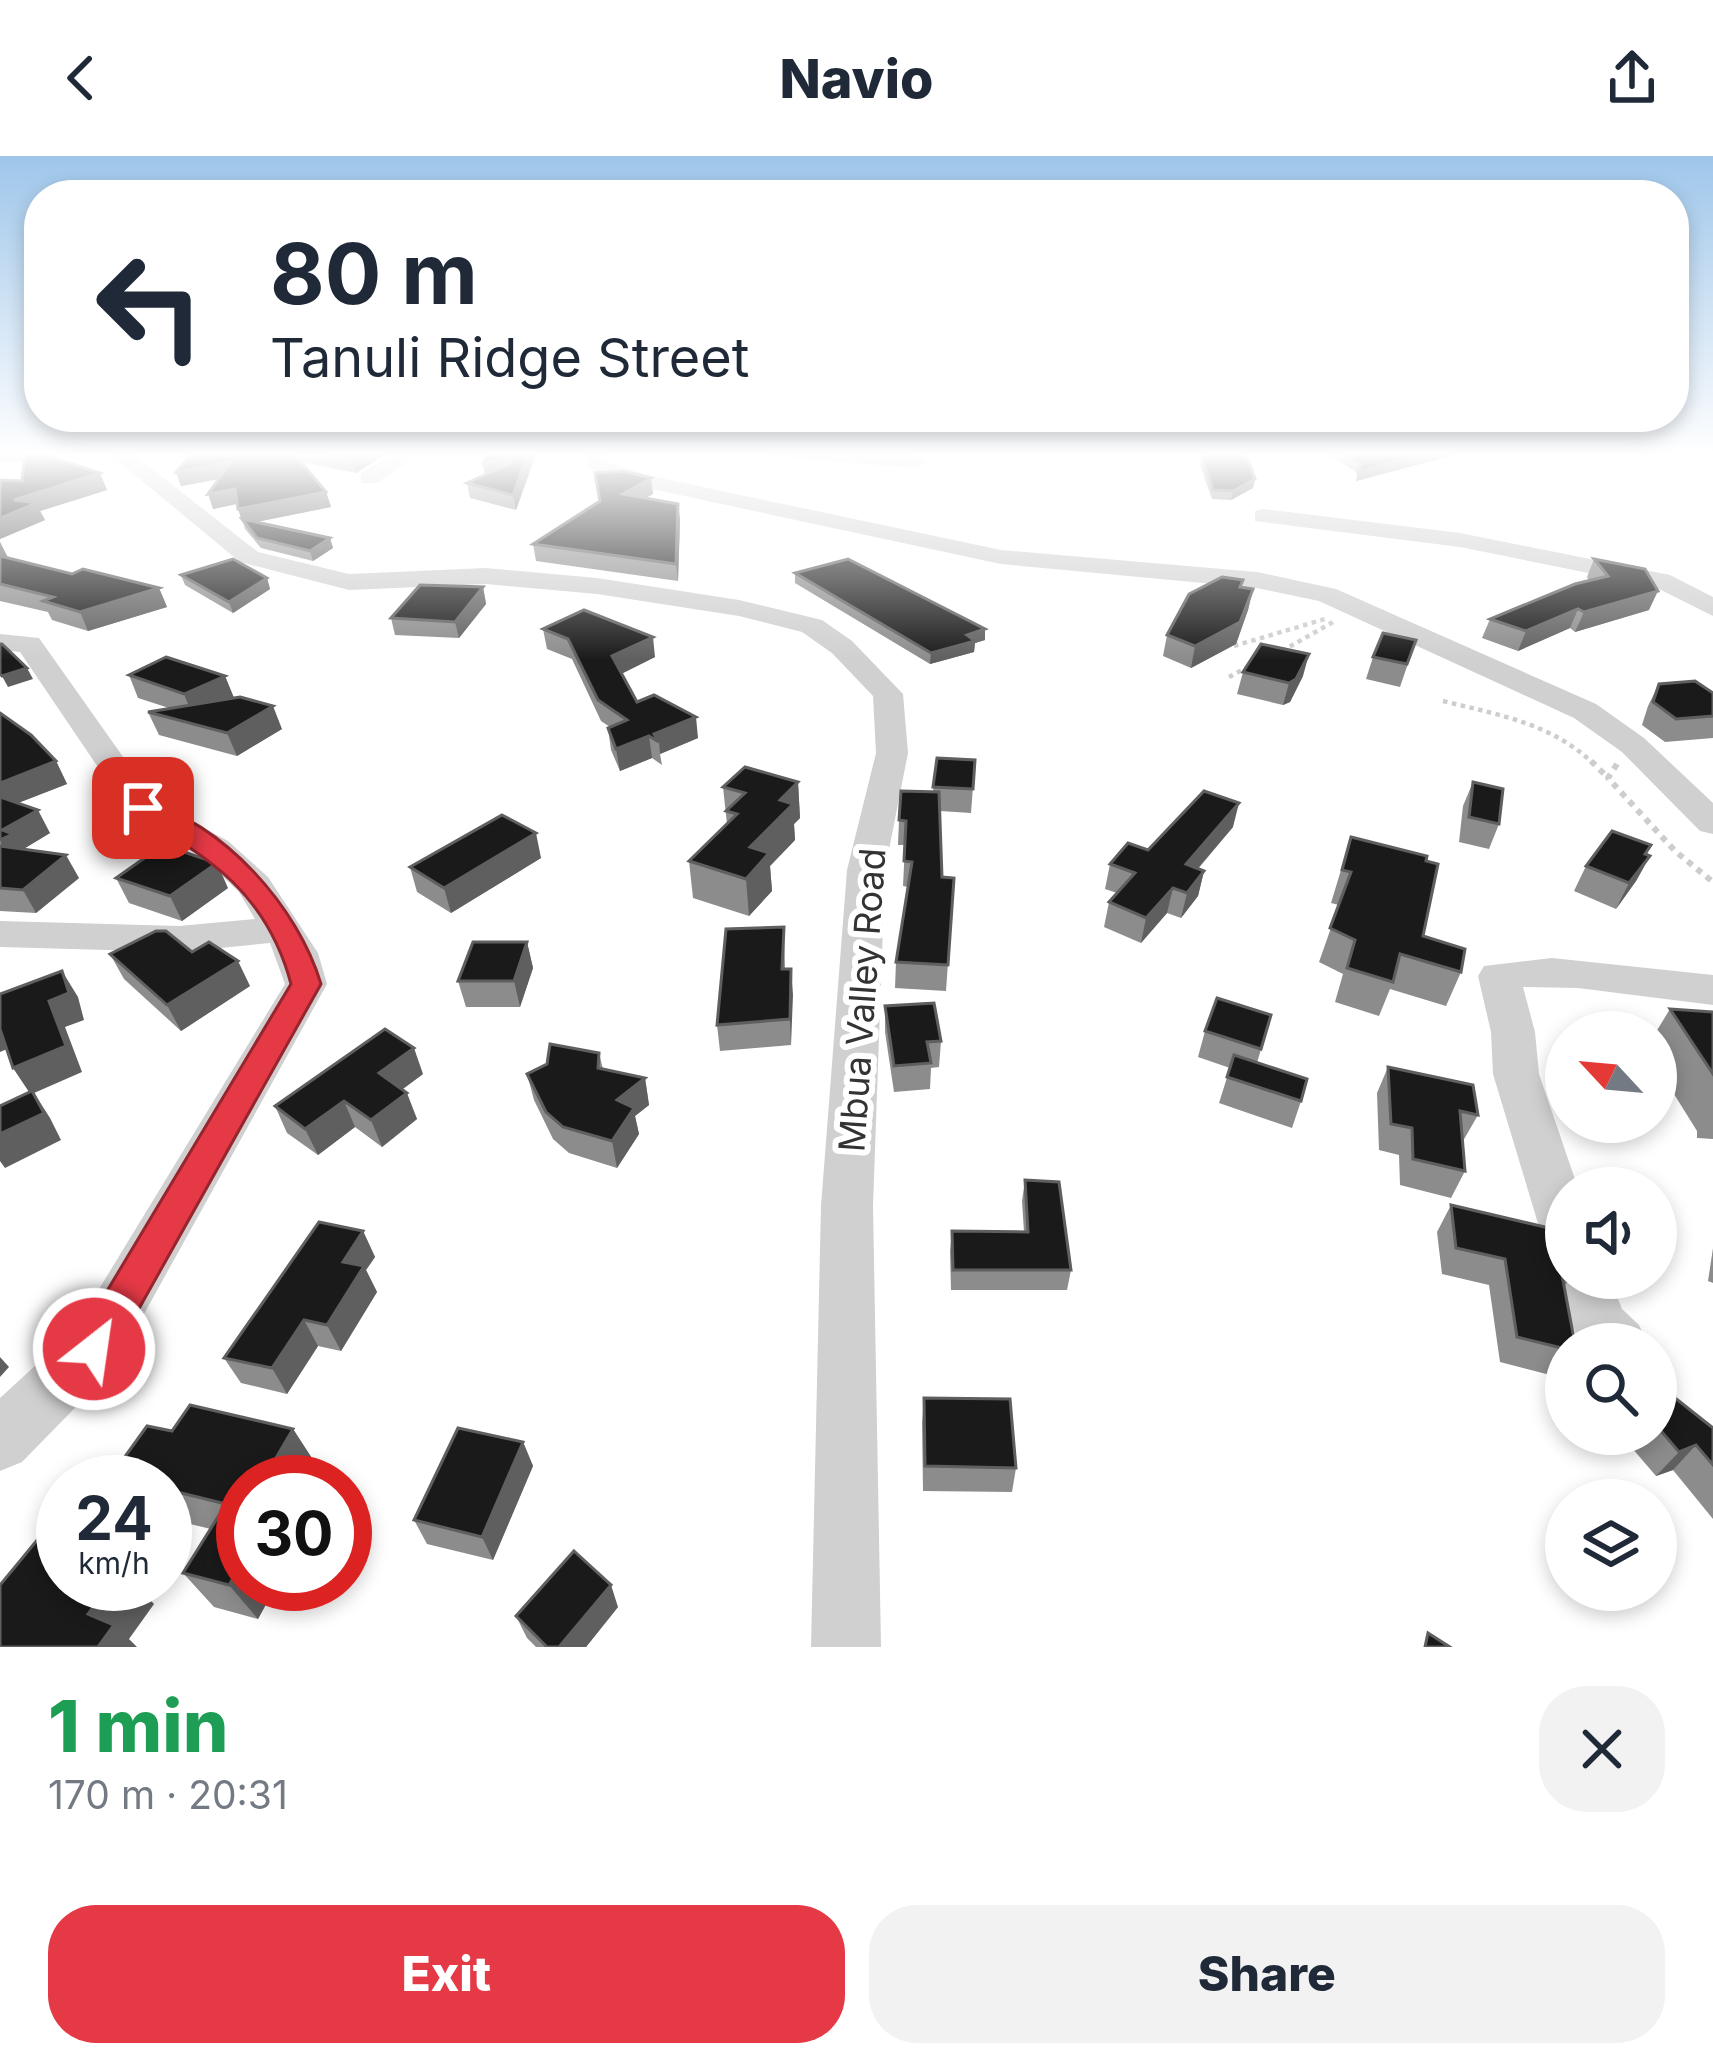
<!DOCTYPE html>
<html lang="en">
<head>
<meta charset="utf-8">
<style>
  :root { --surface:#fff; --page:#f2f2f3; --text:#1f2937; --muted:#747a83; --accent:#e63946 }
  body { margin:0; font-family:Inter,sans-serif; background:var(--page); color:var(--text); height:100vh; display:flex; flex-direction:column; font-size:45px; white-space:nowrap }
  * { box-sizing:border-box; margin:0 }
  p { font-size:39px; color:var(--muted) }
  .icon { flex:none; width:66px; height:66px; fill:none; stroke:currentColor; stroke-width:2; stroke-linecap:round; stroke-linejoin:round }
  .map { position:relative; height:1491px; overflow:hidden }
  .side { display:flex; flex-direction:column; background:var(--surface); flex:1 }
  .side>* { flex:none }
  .guide { position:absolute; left:24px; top:24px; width:1665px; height:252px; border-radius:48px; box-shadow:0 6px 18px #0003; background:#fff; color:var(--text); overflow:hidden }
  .needle { width:78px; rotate:296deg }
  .tools { position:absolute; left:1545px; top:855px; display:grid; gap:24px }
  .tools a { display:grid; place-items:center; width:132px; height:132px; border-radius:50%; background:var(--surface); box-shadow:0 6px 18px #0003; font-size:60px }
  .speed { position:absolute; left:36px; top:1299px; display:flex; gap:24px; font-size:60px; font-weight:700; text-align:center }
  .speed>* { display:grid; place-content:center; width:156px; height:156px; border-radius:50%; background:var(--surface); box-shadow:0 6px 18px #0003; line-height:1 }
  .speed small { font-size:30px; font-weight:400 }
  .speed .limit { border:18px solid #d22; background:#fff; color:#111 }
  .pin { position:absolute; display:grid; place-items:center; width:102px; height:102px; color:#fff; margin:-51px; border-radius:24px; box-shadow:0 6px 18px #0006 }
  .me { position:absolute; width:132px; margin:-66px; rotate:30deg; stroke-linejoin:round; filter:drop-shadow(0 0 9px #0008) }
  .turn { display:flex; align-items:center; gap:42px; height:252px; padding:0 48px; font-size:54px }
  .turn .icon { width:156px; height:156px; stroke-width:2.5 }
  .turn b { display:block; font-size:84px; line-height:102px }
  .round { display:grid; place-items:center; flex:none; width:126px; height:126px; border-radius:48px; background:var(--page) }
  .head { display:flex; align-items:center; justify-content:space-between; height:204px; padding:0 48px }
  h1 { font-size:72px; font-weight:800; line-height:90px; color:#1e9e55 }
  .button { display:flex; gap:24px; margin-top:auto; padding:24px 48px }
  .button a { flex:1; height:138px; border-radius:48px; background:var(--accent); color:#fff; font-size:48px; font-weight:800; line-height:138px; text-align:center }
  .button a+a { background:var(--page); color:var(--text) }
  header { display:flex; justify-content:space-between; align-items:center; height:156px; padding:0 48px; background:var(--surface); font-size:54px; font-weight:800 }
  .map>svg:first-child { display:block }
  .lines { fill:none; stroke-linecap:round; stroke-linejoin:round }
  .path-far1 { stroke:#cdcdcd; stroke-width:4.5; stroke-dasharray:4.5 4.5; stroke-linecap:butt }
  .path { stroke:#cdcdcd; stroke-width:6; stroke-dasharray:6 6; stroke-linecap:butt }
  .minor { fill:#d0d0d0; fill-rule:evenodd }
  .wall { fill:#8c8c8c }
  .shaded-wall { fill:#5f5f5f }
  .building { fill:#1a1a1a; stroke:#5f5f5f; stroke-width:3 }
  .route { fill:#e63946; stroke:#96252e; stroke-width:3 }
  .labels { text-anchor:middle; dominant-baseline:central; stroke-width:12; stroke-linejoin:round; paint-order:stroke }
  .street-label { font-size:36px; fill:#333; stroke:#fff }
</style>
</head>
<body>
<header><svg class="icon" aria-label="back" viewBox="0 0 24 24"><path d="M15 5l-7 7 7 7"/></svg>Navio<svg class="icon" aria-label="share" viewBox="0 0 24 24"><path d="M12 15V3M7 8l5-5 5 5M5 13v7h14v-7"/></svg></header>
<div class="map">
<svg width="1713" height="1491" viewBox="0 0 1713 1491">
  <rect width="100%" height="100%" fill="#fff"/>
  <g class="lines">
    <g class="path-far1">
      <path d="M1234 490 1325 463"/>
      <path d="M1282 495 1333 466"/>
      <path d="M1229 521 1248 511"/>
      <path d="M1443 545C1499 559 1551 567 1594 608"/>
    </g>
    <g class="path">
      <path d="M1591 605 1608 622"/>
      <path d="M1617 608 1608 622 1675 695 1713 726"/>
    </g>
    <g class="minor">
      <path d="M106 295H129L258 396 349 418 486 412 597 422 739 444 822 464 852 485 903 538 908 597 885 714 873 1050 881 1491H811L821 1050 847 714 876 597 873 540 832 497 802 476 739 460 597 438 486 428 349 434 240 406Z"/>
      <path d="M398 295H423L377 327H361V317Z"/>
      <path d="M587 295H607V306L651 320 1001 394 1257 416 1336 433 1596 548 1644 582 1713 647V678L1700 675 1622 596 1574 562 1319 445 1257 432 1001 408 638 330 589 313Z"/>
      <path d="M766 295C802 295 901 286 927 306L917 312 776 301Z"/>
      <path d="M1263 353 1460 377 1670 419 1713 441V460L1653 430 1460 391 1255 365V355Z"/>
      <path d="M0 478 39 482 155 646 228 685 268 721 318 797 327 828 114 1212 22 1306 0 1315V1242L74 1174 285 828 270 787 179 796 0 791V765L179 770 255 763 239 736 202 701 131 660 20 496 0 494Z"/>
      <path d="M1552 802 1713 819V849L1578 832 1523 831 1535 876 1539 918 1578 1032H1566V1096L1547 1090 1540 1074 1493 918 1491 876 1478 820 1484 810Z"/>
      <path d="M1566 1104V1122H1610L1622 1153 1639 1169 1648 1188 1579 1187 1556 1122Z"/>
    </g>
  </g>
  <g class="wall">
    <path d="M0 295H51L54 302 100 317 107 334 40 355 45 364 0 383V324L22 325 24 305H0Z"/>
    <path d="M185 295H391L356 317 301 306 326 336 331 351 255 366 330 382 333 392 313 405 261 392 245 373 238 348 213 353 218 323 181 330 176 316 190 298H186Z"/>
    <path d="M422 295H537L516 354 470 342 467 327 485 319 483 307 486 299 423 300Z"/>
    <path d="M1322 295H1469L1356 325 1358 317Z"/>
    <path d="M1202 301 1255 323 1253 332 1231 344 1212 343 1200 309Z"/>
    <path d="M651 322 653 338 645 342 678 348 680 364 678 425 536 405 533 388Z"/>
    <path d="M0 386 8 402 72 418 159 432 167 451 88 475 52 464 48 456 0 445Z"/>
    <path d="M1594 403 1649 454 1575 476 1570 472 1518 495 1482 482 1490 463 1589 425 1587 421Z"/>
    <path d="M795 417 985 484 975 487 974 496 930 508 795 427Z"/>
    <path d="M181 419 267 422 270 433 233 457 185 429Z"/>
    <path d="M1243 424 1241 432 1253 433 1248 454 1236 488 1191 512 1163 500 1167 479Z"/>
    <path d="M483 431 486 448 459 482 395 479 391 462Z"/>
    <path d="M543 473 655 501 621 518 637 546 698 582 660 598 662 609 652 602 620 615 611 594 608 572 610 571 601 565 572 503 547 493Z"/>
    <path d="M1416 484 1400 531 1366 523 1373 501Z"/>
    <path d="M1243 516 1303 520 1290 546 1283 549 1237 538Z"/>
    <path d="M129 519 225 520 234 542 282 573 237 600 159 579 148 556 169 552 138 542Z"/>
    <path d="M1659 528 1713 537V582L1665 586 1642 569 1648 550Z"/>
    <path d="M0 557 56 605 67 628 18 647 50 677 23 693 79 722 36 757 0 755Z"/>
    <path d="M937 602 975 604 971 657 940 655 942 721 954 722 946 835 895 832 896 806 908 731 903 730 905 689H898L899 664 933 636Z"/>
    <path d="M798 626 800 662 794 668 795 684 770 710 772 735 749 760 693 742 689 705 727 668 723 631Z"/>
    <path d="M1473 626 1499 668 1489 693 1459 686 1463 650Z"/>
    <path d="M1233 671 1198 713 1204 715 1198 740 1181 762 1167 757 1141 787 1104 771 1109 746 1117 737 1105 733 1110 708 1148 694Z"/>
    <path d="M1351 681 1423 780 1461 816 1446 850 1390 833 1379 860 1335 846 1343 818 1319 806 1339 749 1331 747Z"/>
    <path d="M1646 698 1650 700 1636 725 1616 753 1574 735 1586 710Z"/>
    <path d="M541 702 451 757 417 736 410 711Z"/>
    <path d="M116 722 228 732 182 765 129 747Z"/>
    <path d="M784 771 785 813H791V889L720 895 717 869Z"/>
    <path d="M527 786 533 812 520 851H466L458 825Z"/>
    <path d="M192 796 250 830 181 875 124 823 110 798Z"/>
    <path d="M885 850 941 885 939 911 931 912 930 933 894 936 885 876Z"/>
    <path d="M1670 853 1713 856V983L1697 982V975L1656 909V876Z"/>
    <path d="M1271 859 1257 907 1301 945 1292 972 1219 947 1230 912 1198 901 1205 875Z"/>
    <path d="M599 897 603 913 645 922 649 949 635 960 639 978 617 1012 569 997 553 983 534 944 527 918Z"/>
    <path d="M1388 911 1478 959 1463 985 1465 1015 1451 1042 1400 1029 1399 999 1379 994 1377 937Z"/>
    <path d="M423 918 403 933 417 963 382 991 355 971 318 999 287 977 275 950Z"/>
    <path d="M1025 1024 1071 1114 1067 1134H951L950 1095 952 1075 1024 1076 1022 1045Z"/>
    <path d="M1451 1049 1566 1076V1122H1570L1564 1131 1566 1210 1558 1221 1500 1206 1489 1129 1442 1118 1437 1076Z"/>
    <path d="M363 1075 375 1101 366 1114 377 1136 341 1195 318 1190 287 1238 241 1227 224 1202Z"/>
    <path d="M1713 1092V1127L1708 1125Z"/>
    <path d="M1656 1208 1675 1242 1713 1272V1363L1673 1314 1656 1320 1620 1278H1656Z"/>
    <path d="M924 1242 1016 1312 1012 1336 923 1335 922 1267Z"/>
    <path d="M293 1273 317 1310 308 1326H243V1428H277L258 1463 214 1451 183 1417 211 1373 165 1362V1326H116L111 1320 172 1275Z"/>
    <path d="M523 1286 533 1310 493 1404 427 1388 414 1364Z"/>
    <path d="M618 1451 586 1491H536L527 1482 516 1460Z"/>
  </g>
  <g class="shaded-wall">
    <path d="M365 295H391L356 317 352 303Z"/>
    <path d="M529 295H537L516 354 513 339Z"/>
    <path d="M1439 295H1469L1356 325 1358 316Z"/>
    <path d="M509 302 512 316 485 321 483 307Z"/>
    <path d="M231 306 236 320 181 330 176 316Z"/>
    <path d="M100 317 107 334 40 355 45 364 0 383V362L14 344Z"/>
    <path d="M651 322 653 338 625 353 623 338Z"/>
    <path d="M1255 323 1253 332 1231 344 1233 335Z"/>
    <path d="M235 333 240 347 213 353 208 338Z"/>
    <path d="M326 336 331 351 246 368 242 363 243 368 238 353Z"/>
    <path d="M678 348 680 364 678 425 676 408Z"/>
    <path d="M330 382 333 392 313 405 310 395Z"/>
    <path d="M0 386 9 404 0 408Z"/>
    <path d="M267 422 270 433 233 457 229 446Z"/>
    <path d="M483 431 486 448 459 482 455 466Z"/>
    <path d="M159 432 167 451 88 475 80 456Z"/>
    <path d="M1253 433 1248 454 1236 488 1191 512 1195 490Z"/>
    <path d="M1658 435 1649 454 1575 476 1584 456Z"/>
    <path d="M1578 453 1570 472 1518 495 1526 475Z"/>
    <path d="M985 473V484L975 487 974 496 930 508 931 497 967 479Z"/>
    <path d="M653 481 655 501 615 521 612 500Z"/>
    <path d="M1309 498 1303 520 1290 546 1283 549 1289 527Z"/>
    <path d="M27 512 33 523 8 531 2 520Z"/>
    <path d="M225 520 234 542 193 561 184 538Z"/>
    <path d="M273 550 282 573 237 600 227 577Z"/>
    <path d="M696 561 698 582 660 598 659 586 654 578Z"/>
    <path d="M649 580 652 602 620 615 616 593Z"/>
    <path d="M56 605 67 628 0 654V627Z"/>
    <path d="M798 626 800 662 794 668 795 684 770 710 772 735 749 760 746 723 750 691 780 644Z"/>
    <path d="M1239 647 1233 671 1180 733 1186 708Z"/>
    <path d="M38 654 50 677 22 694 0 702 2 674Z"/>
    <path d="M536 677 541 702 451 757 444 732Z"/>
    <path d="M66 699 79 722 36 757 23 734Z"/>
    <path d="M1650 700 1636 725 1616 753 1629 727Z"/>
    <path d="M217 707 228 732 182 765 170 740Z"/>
    <path d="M1204 715 1198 740 1181 762 1187 737Z"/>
    <path d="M1173 732 1167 757 1141 787 1146 762Z"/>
    <path d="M527 786 533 812 520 851 514 825Z"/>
    <path d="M238 805 250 830 181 875 167 849Z"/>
    <path d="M791 813 793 839 791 889 790 863Z"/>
    <path d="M62 815 78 841 84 864 65 871 82 916 34 937 50 962 61 984 5 1012 0 1005V978L31 939 13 912Z"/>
    <path d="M0 869 14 890 0 896Z"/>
    <path d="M414 892 423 918 389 943 379 917Z"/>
    <path d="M645 922 649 949 635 960 639 978 617 1012 612 985 617 944Z"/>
    <path d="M407 937 417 963 382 991 371 964Z"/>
    <path d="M344 945 355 971 318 999 305 973Z"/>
    <path d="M363 1075 375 1101 366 1114 377 1136 341 1195 327 1169 343 1106Z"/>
    <path d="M304 1164 318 1190 287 1238 272 1212Z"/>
    <path d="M0 1201 9 1211 0 1221Z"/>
    <path d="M293 1273 317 1310 308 1326H290L276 1302Z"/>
    <path d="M523 1286 533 1310 493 1404 482 1381Z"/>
    <path d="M1696 1289 1673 1314 1656 1320 1679 1296Z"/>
    <path d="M243 1406V1428H277L258 1463 229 1429Z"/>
    <path d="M110 1428H135L154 1448 129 1483 137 1491H98L88 1458Z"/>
    <path d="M611 1429 618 1451 586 1491H559Z"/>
  </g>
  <g class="building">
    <path d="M25 295H32L100 317 14 344 37 347 0 362V324L22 325Z"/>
    <path d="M193 295H292L326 336 238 353 235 333 208 338 231 306 176 316Z"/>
    <path d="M312 295H365L352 303Z"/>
    <path d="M488 295H529L513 339 467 327 511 307 509 302 483 307Z"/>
    <path d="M1228 295 1248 303 1255 323 1233 335 1213 334 1202 301Z"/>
    <path d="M1337 295H1439L1358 316 1361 308Z"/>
    <path d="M623 315 651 322 623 338 678 348 676 408 533 388 600 345 595 317Z"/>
    <path d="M242 363 330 382 310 395 257 382Z"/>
    <path d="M0 400 72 418 83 413 159 432 80 456 43 445 53 441 0 428Z"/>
    <path d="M233 403 267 422 229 446 181 419Z"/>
    <path d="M848 403 985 473 967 479 975 485 931 497 795 417Z"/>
    <path d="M1594 403 1645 413 1658 435 1584 456 1578 453 1526 475 1490 463 1575 428 1608 420Z"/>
    <path d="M1222 421 1243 424 1240 431 1253 433 1240 466 1195 490 1167 479 1189 438Z"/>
    <path d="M420 429 483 431 455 466 391 462Z"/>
    <path d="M584 454 653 481 612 500 637 546 654 539 696 561 654 578 659 586 649 580 616 593 608 572 627 564 598 544 568 483 543 473Z"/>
    <path d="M1383 477 1416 484 1407 508 1373 501Z"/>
    <path d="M0 488H2L27 512 2 520 0 518Z"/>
    <path d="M1261 488 1309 498 1296 523 1289 527 1243 516Z"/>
    <path d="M166 501 225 520 184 538 129 519Z"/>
    <path d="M1695 525 1713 537V560L1676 563 1653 546 1659 528Z"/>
    <path d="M240 541 273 550 227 577 148 556Z"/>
    <path d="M0 557 31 579 56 605 0 627Z"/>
    <path d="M937 602 975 604 973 633 933 631Z"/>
    <path d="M745 611 798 626 780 644 793 648 750 691 769 697 746 723 689 705 737 658 726 655 745 637 723 631Z"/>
    <path d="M1473 626 1503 633 1499 668 1469 661Z"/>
    <path d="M901 635 939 636 942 721 954 722 948 809 896 806 912 706 904 705 906 665 899 664Z"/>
    <path d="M1204 635 1239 647 1186 708 1204 715 1187 737 1173 732 1146 762 1109 746 1135 717 1110 708 1128 687 1148 694Z"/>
    <path d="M0 641 38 654 2 674 13 678 0 684Z"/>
    <path d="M502 659 536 677 444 732 410 711Z"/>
    <path d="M1612 675 1651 689 1645 698 1650 700 1629 727 1586 710Z"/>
    <path d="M1351 681 1427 700 1426 705 1438 708 1423 780 1465 793 1461 816 1400 798 1393 826 1347 812 1355 784 1330 772 1351 716 1342 714Z"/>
    <path d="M163 689 217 707 170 740 116 722Z"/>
    <path d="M0 690 66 699 23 734 0 732Z"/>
    <path d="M784 771 782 813H791L790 863 717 869 726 773Z"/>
    <path d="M156 775H166L192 796 209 786 238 805 167 849 110 798Z"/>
    <path d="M473 786H527L514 825H458Z"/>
    <path d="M62 815 69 837 49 845 66 890 13 912 0 873V838Z"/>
    <path d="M1217 842 1271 859 1261 893 1205 875Z"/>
    <path d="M934 847 941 885 927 886 931 907 894 910 885 850Z"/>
    <path d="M1670 853 1713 856V918Z"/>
    <path d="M385 873 414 892 379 917 407 937 371 964 344 945 305 973 275 950Z"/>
    <path d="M550 888 599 897 598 912 645 922 617 944 634 952 612 985 563 971 546 956 527 918 547 908Z"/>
    <path d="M1234 899 1307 923 1301 945 1227 921Z"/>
    <path d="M1388 911 1473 929 1478 959 1460 955 1465 1015 1413 1003 1412 972 1391 968Z"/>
    <path d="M32 935 44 957 0 978V950Z"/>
    <path d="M1025 1024 1059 1026 1071 1114H953L952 1075 1028 1076Z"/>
    <path d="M1451 1049 1566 1076V1114H1561L1575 1188H1566V1193L1517 1181 1505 1103 1456 1092Z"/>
    <path d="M319 1066 363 1075 343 1106 364 1110 327 1169 304 1164 272 1212 224 1202Z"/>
    <path d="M1660 1207 1673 1221 1675 1242 1713 1272V1309L1696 1289 1679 1296 1656 1269V1208Z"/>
    <path d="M924 1242 1010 1243 1016 1312 925 1310Z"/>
    <path d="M190 1249 293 1273 276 1302 299 1312 290 1326H243V1406L229 1429 183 1417 226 1348 165 1333V1326H135L111 1320 147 1270 172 1275Z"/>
    <path d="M458 1272 523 1286 482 1381 414 1364Z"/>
    <path d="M38 1383 63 1392V1428H110L88 1458 114 1469 98 1491H0V1429Z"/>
    <path d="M574 1395 611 1429 559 1491H547L516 1460Z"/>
    <path d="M1428 1477 1450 1491H1425Z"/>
  </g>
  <linearGradient id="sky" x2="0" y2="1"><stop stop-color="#9ec6ea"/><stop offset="0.59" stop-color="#fff"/><stop offset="1" stop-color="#fff" stop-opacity="0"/></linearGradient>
  <rect width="1713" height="504" fill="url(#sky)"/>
  <path class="route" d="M143 645C223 666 298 751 321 828L109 1206 94 1212 80 1206 74 1193 80 1180 291 828C267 738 210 701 134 658V647Z"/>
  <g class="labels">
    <g class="street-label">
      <text transform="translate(862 844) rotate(-86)">Mbua Valley Road</text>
    </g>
  </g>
</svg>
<div class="tools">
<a><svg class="needle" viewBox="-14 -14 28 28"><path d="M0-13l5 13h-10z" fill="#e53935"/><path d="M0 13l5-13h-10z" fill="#747a83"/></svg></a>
<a><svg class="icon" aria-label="sound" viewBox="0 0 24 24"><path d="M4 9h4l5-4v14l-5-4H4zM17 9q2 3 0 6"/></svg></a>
<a><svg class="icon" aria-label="search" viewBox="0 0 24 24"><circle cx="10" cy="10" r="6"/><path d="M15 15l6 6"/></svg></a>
<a><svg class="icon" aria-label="layers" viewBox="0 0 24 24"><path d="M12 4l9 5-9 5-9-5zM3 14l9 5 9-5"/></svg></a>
</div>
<div class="speed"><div>24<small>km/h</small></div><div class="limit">30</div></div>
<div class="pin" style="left:143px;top:652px;background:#d93025"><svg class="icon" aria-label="arrive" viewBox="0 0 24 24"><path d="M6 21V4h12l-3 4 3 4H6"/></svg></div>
<svg class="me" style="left:94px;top:1193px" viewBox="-20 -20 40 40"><circle r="17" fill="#e63946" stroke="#fff" stroke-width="3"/><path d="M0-11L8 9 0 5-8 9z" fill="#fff"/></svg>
<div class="guide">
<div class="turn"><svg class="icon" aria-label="left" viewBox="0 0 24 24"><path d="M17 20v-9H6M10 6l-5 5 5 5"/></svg><div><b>80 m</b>Tanuli Ridge Street</div></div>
</div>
</div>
<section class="side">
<div class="head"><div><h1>1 min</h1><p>170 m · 20:31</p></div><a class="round"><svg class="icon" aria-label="close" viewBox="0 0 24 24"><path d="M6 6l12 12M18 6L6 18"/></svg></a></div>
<div class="button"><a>Exit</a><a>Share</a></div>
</section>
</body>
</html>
